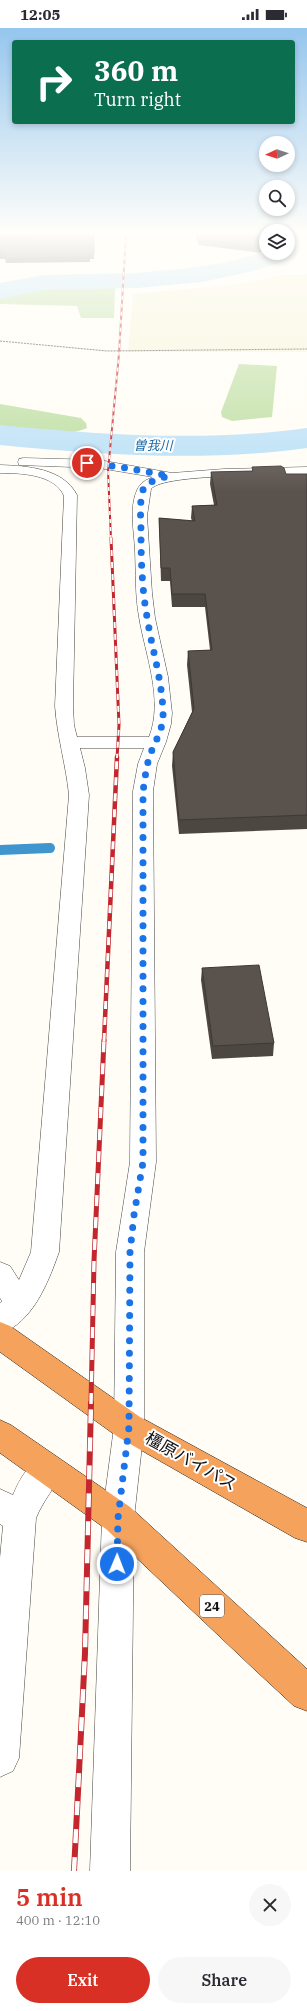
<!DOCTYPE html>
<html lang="en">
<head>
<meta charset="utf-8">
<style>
  :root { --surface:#fff; --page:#f7f7f7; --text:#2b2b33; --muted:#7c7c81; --accent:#d93025 }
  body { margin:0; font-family:"IBM Plex Serif","Noto Sans JP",serif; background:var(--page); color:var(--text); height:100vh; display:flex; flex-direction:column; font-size:15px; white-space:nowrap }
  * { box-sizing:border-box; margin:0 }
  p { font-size:13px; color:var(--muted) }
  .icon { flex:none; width:22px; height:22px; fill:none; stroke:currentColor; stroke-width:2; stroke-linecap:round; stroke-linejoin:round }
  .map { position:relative; height:1843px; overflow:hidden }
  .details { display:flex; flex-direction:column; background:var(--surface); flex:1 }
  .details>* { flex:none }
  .banner { position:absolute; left:12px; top:12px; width:283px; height:84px; border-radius:4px; box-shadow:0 2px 6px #0003; background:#0b6e4f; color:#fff; overflow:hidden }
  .needle { width:26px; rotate:267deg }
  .tools { position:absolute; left:259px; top:108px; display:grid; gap:8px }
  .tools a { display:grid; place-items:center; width:36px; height:36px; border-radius:50%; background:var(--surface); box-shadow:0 2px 6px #0003; font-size:20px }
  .pin { position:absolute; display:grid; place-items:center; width:34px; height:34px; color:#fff; margin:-17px; border:2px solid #fff; border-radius:50%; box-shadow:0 1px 4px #0007 }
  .me { position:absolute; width:44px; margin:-22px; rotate:1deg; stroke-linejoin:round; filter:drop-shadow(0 0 3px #0008) }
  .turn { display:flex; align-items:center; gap:14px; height:84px; padding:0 16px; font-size:18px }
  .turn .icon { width:52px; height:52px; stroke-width:2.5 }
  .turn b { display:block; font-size:28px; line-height:34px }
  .round { display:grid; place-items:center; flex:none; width:42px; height:42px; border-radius:21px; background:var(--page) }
  .overview { display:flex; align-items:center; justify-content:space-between; height:68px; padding:0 16px }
  h1 { font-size:24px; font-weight:600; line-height:30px; color:var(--accent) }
  .action { display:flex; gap:8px; margin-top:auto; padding:8px 16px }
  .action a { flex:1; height:46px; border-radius:24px; background:var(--accent); color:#fff; font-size:16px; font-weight:600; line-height:46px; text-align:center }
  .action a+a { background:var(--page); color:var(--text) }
  .status { display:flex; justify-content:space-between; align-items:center; height:28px; padding:0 20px; background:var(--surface); direction:ltr }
  .status svg { height:11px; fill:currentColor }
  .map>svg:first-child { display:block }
  .farmland { fill:#f6f3d4 }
  .forest { fill:#b9dc9c }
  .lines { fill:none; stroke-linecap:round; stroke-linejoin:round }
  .stream { stroke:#3f96cf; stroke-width:10 }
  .river { fill:#b9e0f7; fill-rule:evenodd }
  .minor-casing { stroke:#444; stroke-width:1 }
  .highway-casing { stroke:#222; stroke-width:1 }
  .path { stroke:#333; stroke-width:1; stroke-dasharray:2 1; stroke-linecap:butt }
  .minor { fill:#fff; fill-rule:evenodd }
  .highway { fill:#f5a25d; fill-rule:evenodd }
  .rail-far4-casing { stroke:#c4262e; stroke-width:2 }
  .rail-far3-casing { stroke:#c4262e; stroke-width:3 }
  .rail-far2-casing { stroke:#c4262e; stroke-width:4.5 }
  .rail-far1-casing { stroke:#c4262e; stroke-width:5 }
  .rail-casing { stroke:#c4262e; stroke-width:6 }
  .rail-far4 { stroke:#fff; stroke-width:1.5; stroke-dasharray:4; stroke-linecap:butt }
  .rail-far3 { stroke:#fff; stroke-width:2; stroke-dasharray:6; stroke-linecap:butt }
  .rail-far2 { stroke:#fff; stroke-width:3; stroke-dasharray:8; stroke-linecap:butt }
  .rail-far1 { stroke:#fff; stroke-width:3.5; stroke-dasharray:11; stroke-linecap:butt }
  .rail { stroke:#fff; stroke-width:4.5; stroke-dasharray:14; stroke-linecap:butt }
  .wall { fill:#4d4742 }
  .building { fill:#5a524d; stroke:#3f3936 }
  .route { stroke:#1a73e8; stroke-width:7; stroke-dasharray:0 12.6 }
  .labels { text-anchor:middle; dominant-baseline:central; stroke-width:4; stroke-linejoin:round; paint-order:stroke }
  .far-water-label { font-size:13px; font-style:italic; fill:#1768a6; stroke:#fff }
  .shield { fill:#fff; stroke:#585858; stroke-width:1 }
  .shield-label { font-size:13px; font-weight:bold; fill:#111 }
  .near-street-label { font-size:17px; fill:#111; stroke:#fff }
</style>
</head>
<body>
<div class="status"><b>12:05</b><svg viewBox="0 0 49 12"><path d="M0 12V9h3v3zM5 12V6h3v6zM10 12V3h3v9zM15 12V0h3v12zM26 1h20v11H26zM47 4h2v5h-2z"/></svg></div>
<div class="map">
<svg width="307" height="1843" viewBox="0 0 307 1843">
  <rect width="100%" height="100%" fill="#fffdf5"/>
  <path class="farmland" d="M278 247H307V324H128L133 266 246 255Z"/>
  <g class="forest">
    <path d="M52 257 115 258 114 290H81L77 278 0 276V271L13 263Z"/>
    <path d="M239 336 277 338 272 389 232 393 222 389 221 384Z"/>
    <path d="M0 376 81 390 86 395 87 400C61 411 27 403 0 401Z"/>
  </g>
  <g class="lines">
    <path class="stream" d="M0 822 50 820"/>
    <g class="river">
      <path d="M288 218 295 220 298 225 295 230 253 243 202 254 137 260 43 262 0 271V255L43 247 137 245 180 241 223 235 266 224 288 225Z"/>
      <path d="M0 397C103 407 204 414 307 400V420C204 434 103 427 0 417Z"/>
    </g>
    <g class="minor-casing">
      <g id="minor">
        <path d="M24 430 99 432 172 445 224 441 307 439V447C282 448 164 445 151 461L147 488 152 565 155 590 168 649 172 685 171 696 166 714 157 736 153 763 156 1134 144 1224V1399L134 1490 130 1843H90L102 1490 114 1399 116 1224 130 1134 133 763 138 736 144 720H80L85 740 89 767 59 1224C48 1255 33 1294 0 1306V1275L2 1273 0 1270V1234L10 1238 19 1252 31 1224 69 767C66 737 57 708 55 678L64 468C55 446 20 445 0 445V437C27 438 63 440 77 467L73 678 74 697 77 709H149C164 672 145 626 139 589 135 567 136 545 135 522 134 503 129 480 137 462 141 454 146 452 153 449L99 440 19 437 18 434 19 431Z"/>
        <path d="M47 1427 58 1431 63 1442C55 1460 44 1471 36 1490L19 1730 13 1743 0 1749V1530L3 1498 0 1496V1461L13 1467C20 1450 29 1434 47 1427Z"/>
      </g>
    </g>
    <g class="highway-casing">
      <g id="highway">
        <path d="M0 1294 10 1298 140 1389 307 1480V1514L295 1510 118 1409 0 1324Z"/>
        <path d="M0 1392 11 1397 130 1479 307 1641V1683L294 1678 254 1641 106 1501 0 1425Z"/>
      </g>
    </g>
    <path class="path" d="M0 313 107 323 307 321"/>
    <use href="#minor" class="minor"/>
    <use href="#highway" class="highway"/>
    <g class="rail-far4-casing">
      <path id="rail-far4" d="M111 511 108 443 119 326 126 206"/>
    </g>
    <g class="rail-far3-casing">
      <path id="rail-far3" d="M111 510 119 697 117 730"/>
    </g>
    <g class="rail-far2-casing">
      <path id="rail-far2" d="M104 1013 117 729"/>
    </g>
    <g class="rail-far1-casing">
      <path id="rail-far1" d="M91 1376 94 1233 104 1012"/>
    </g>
    <g class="rail-casing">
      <path id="rail" d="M74 1843 85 1625 91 1375"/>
    </g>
    <use href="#rail-far4" class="rail-far4"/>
    <use href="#rail-far3" class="rail-far3"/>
    <use href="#rail-far2" class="rail-far2"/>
    <use href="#rail-far1" class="rail-far1"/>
    <use href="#rail" class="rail"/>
  </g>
  <g class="wall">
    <path d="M94 206V231H90V234L6 235 5 231H0V207Z"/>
    <path d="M195 206H266V210H260V214H259L262 220 261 225 199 217Z"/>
    <path d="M252 439 286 446H307V801L179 806 172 738 173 724 192 684 187 637 188 623 210 622 205 579H172L170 553H161L159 490 192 493 191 490 192 478 214 477 210 456 211 444 252 443Z"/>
    <path d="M202 940 274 1015 273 1028 212 1031 201 952Z"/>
  </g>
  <g class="building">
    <path d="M43 206H94V226H89V229L5 231 6 226H0V207Z"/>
    <path d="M197 206H259L260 209H256L262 220 199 211Z"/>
    <path d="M281 438 284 440 286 446H307V787L179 792 173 724 194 681 188 623 212 622 205 566H172L170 540H161L159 490 195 493 192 478 217 477 211 444 253 443 252 439Z"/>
    <path d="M259 937 274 1015 213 1018 202 940Z"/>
  </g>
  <linearGradient id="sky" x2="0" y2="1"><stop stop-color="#95c6ee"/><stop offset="0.44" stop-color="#fffefa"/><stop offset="1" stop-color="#fffefa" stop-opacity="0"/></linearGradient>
  <rect width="307" height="464" fill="url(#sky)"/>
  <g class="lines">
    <path class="route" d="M87 435 121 439 169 448C161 450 147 453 143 462 139 475 141 491 141 504 141 532 142 561 147 589 152 621 162 652 163 684 164 701 155 713 150 727 146 739 145 751 143 763V1134L134 1187 130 1224 129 1399 118 1490 117 1536"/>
  </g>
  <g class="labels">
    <g class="far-water-label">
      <text x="153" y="417">曽我川</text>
    </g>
    <rect class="shield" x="200" y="1567" width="24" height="22" rx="3"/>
    <g class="shield-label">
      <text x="212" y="1578">24</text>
    </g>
    <g class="near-street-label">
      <text transform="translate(191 1433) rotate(29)">橿原バイパス</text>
    </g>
  </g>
</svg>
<div class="tools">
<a><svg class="needle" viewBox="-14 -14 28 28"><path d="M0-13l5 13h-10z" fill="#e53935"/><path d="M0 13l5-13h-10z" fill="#7c7c81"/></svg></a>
<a><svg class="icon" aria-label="search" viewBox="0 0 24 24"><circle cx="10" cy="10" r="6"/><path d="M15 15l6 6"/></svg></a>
<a><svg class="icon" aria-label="layers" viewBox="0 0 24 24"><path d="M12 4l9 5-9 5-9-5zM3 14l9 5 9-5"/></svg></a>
</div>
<div class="pin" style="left:87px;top:435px;background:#d93025"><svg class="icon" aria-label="arrive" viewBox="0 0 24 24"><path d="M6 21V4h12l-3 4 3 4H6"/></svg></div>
<svg class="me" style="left:117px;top:1536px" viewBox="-20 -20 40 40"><circle r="17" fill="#1a73e8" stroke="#fff" stroke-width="3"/><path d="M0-11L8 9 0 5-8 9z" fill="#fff"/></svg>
<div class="banner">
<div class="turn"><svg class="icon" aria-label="right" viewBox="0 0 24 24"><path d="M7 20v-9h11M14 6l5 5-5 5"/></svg><div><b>360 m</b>Turn right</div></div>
</div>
</div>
<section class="details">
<div class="overview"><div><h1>5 min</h1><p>400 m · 12:10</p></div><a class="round"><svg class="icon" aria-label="close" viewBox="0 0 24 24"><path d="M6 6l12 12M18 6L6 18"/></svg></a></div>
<div class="action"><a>Exit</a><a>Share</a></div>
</section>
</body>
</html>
